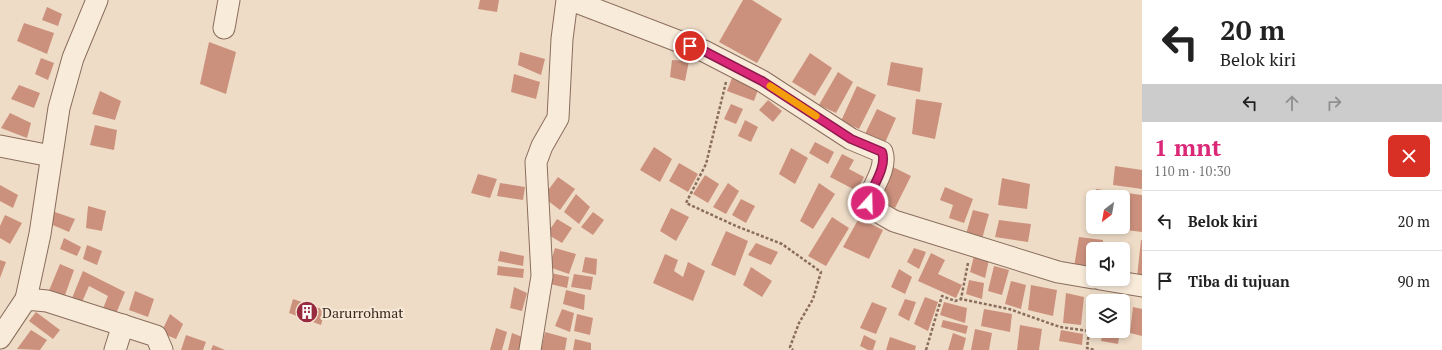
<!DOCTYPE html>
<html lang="id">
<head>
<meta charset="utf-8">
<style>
  :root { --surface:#fff; --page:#f2f2f2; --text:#222; --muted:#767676; --line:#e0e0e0; --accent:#db2777 }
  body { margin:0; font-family:"PT Serif",serif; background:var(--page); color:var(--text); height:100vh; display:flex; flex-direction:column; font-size:15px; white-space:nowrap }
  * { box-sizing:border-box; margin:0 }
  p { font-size:13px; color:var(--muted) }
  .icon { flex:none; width:22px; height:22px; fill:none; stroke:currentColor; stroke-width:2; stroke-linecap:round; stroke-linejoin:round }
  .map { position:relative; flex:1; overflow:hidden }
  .sheet { display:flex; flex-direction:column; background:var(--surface); width:300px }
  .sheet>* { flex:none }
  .top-card { background:#fff; color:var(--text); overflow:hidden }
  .needle { width:26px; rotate:211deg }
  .controls { position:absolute; left:1086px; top:190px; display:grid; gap:8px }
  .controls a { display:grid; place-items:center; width:44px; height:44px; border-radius:6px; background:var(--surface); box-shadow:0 2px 6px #0003; font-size:20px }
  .pin { position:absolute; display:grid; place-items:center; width:34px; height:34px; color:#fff; margin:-17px; border:2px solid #fff; border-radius:50%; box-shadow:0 1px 4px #0007 }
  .me { position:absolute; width:44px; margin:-22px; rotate:20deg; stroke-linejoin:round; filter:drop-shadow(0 0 3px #0008) }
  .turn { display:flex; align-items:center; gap:14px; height:84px; padding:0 12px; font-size:18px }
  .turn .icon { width:52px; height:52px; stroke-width:2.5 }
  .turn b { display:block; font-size:28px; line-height:34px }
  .lanes { display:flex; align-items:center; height:38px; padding:0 12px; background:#0003; justify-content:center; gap:20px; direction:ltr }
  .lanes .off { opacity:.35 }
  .round { display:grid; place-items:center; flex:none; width:42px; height:42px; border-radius:6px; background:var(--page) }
  .summary { display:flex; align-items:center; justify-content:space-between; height:68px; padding:0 12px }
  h1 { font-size:24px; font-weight:600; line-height:30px; color:var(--accent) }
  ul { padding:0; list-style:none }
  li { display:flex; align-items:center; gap:12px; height:60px; padding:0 12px; border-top:1px solid var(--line) }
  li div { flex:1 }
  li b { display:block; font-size:15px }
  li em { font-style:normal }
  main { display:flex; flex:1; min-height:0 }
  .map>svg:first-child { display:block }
  .building { fill:#cc917d }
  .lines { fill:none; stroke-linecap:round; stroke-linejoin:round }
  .minor-casing { stroke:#8a6d5c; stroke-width:23 }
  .path { stroke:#8a6d5c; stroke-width:2.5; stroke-dasharray:3 2; stroke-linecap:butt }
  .minor { stroke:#f9ebda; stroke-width:21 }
  .route-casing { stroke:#8e194d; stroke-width:10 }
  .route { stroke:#db2777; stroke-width:7 }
  .slow { stroke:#f59e0b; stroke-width:7 }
  .labels { text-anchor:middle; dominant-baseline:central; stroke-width:4; stroke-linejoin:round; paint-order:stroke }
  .poi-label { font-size:14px; fill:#3a2820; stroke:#f6e8d6; text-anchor:start }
</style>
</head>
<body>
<main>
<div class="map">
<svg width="1142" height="350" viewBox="0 0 1142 350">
  <rect width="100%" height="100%" fill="#eedcc7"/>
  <g class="building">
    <path d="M480 0H499L497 12 478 9Z"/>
    <path d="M743 0H752L782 19 757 63 719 42Z"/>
    <path d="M47 7 62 14 58 26 42 20Z"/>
    <path d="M24 23 54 33 47 54 17 41Z"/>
    <path d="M209 42 236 52 226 94 200 84Z"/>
    <path d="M520 52 545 59 541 75 518 65Z"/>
    <path d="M810 53 832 68 815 96 792 82Z"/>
    <path d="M41 58 54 63 48 80 35 74Z"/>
    <path d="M672 60 689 61 685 81 670 77Z"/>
    <path d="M891 62 923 68 920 92 887 85Z"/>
    <path d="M838 72 853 82 836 113 819 105Z"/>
    <path d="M514 74 540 82 536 99 511 92Z"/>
    <path d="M732 78 759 87 754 101 727 91Z"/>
    <path d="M19 85 40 93 34 108 11 99Z"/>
    <path d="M857 86 876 95 859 129 841 121Z"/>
    <path d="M100 91 121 101 115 120 92 114Z"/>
    <path d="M916 99 942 103 935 139 912 134Z"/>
    <path d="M768 100 782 111 773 122 759 110Z"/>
    <path d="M731 104 743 109 736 124 724 119Z"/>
    <path d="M877 109 896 118 884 145 864 136Z"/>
    <path d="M10 113 31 123 27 138 1 128Z"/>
    <path d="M745 120 758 127 751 142 738 136Z"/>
    <path d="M95 125 117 130 114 150 90 145Z"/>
    <path d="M815 142 834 152 828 164 809 153Z"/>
    <path d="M654 147 672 159 660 182 640 170Z"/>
    <path d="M791 148 808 158 795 184 779 174Z"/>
    <path d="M842 154 854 160 849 169 864 177 857 191 830 177Z"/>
    <path d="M679 163 698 174 688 192 669 181Z"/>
    <path d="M1115 166 1142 170V189L1113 185Z"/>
    <path d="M893 167 911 176 895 208 878 200Z"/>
    <path d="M478 174 497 179 490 198 471 193Z"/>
    <path d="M705 175 719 184 708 203 693 194Z"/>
    <path d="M558 177 575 189 560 210 543 197Z"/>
    <path d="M1002 178 1030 184 1027 209 998 205Z"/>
    <path d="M500 183 525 187 523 200 497 196Z"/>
    <path d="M728 183 739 191 726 214 713 207Z"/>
    <path d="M819 183 835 194 813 229 800 221Z"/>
    <path d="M0 185 18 195 13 208 0 201Z"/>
    <path d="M945 187 973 199 964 223 949 218 953 205 940 200Z"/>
    <path d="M1096 189 1142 195V232L1111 228 1123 227V197H1096Z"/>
    <path d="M576 194 590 207 579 224 564 212Z"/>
    <path d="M741 199 755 206 746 223 732 215Z"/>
    <path d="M88 206 106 211 102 231 86 228Z"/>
    <path d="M671 208 689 217 676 241 660 231Z"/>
    <path d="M973 210 989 214 982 239 966 234Z"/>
    <path d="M52 211 75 219 69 232 48 223Z"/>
    <path d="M593 212 604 220 593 235 581 227Z"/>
    <path d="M5 215 22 223 10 244 0 238V226Z"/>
    <path d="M832 217 849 228 826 266 808 256Z"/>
    <path d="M859 218 883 230 869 259 843 247Z"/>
    <path d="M557 219 572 228 562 243 547 234Z"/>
    <path d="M999 220 1031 224 1028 242 995 237Z"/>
    <path d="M726 231 748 241 735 276 711 265Z"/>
    <path d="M1079 237 1103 240 1102 249H1093V271L1074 267Z"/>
    <path d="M64 238 81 247 77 256 60 249Z"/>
    <path d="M1141 240H1142V278L1137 277Z"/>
    <path d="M756 243 778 252 771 265 748 255Z"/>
    <path d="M87 245 102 251 97 265 83 259Z"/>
    <path d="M555 248 576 254 569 274 549 267Z"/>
    <path d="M914 248 926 252 919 269 907 262Z"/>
    <path d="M500 251 524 256 523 266 498 261Z"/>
    <path d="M931 253 945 260 938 274 962 285 956 298 918 281Z"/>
    <path d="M665 254 678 260 674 271 683 277 688 262 705 271 693 301 653 283Z"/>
    <path d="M974 256 989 260 985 278 970 272Z"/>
    <path d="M585 257 597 259 596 275 582 272Z"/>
    <path d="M0 260 6 262 0 278Z"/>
    <path d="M60 264 74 270 64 298 48 293Z"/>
    <path d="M498 266 524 269 523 278 497 275Z"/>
    <path d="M994 266 1009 270 1002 295 988 291Z"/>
    <path d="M751 267 772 281 762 297 743 285Z"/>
    <path d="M899 269 912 277 905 294 891 287Z"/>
    <path d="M83 271 125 292 115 316 102 311 108 296 89 286 82 302 72 298Z"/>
    <path d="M551 273 569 277 567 288 550 284Z"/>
    <path d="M574 274 593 277 591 290 571 287Z"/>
    <path d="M969 280 984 283 982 299 966 294Z"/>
    <path d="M1011 281 1026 285 1021 309 1005 304Z"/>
    <path d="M1031 285 1057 290 1053 316 1028 310Z"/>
    <path d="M514 287 527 293 522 311 510 308Z"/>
    <path d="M566 290 585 295 584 310 563 304Z"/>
    <path d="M135 291 154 299 148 317 129 310Z"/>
    <path d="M1066 293 1084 297 1081 325 1063 323Z"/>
    <path d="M925 297 938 302 928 331 914 324Z"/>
    <path d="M293 299 325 310 321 325 289 313Z"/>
    <path d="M905 299 916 302 909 321 898 315Z"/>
    <path d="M872 302 887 308 876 334 860 328Z"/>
    <path d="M944 302 967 308 965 323 940 315Z"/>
    <path d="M1133 307 1142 309V336L1130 333Z"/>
    <path d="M562 309 574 313 570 332 555 326Z"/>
    <path d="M984 309 1012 314 1010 332 981 326Z"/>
    <path d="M36 312 60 330 53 339 29 321Z"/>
    <path d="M170 314 183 324 176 339 161 333Z"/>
    <path d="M577 314 593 318 590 335 574 331Z"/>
    <path d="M943 320 968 326 966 334 941 327Z"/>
    <path d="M1020 325 1042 329 1039 350H1017Z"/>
    <path d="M496 328 507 332 502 350H490Z"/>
    <path d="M975 329 992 333 989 350H971Z"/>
    <path d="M31 330 47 340 40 350 17 349Z"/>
    <path d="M1061 330 1083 334 1082 345 1059 341Z"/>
    <path d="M1103 331H1120L1118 344 1101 341Z"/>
    <path d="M545 332 567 338 565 350H541Z"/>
    <path d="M512 333 525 338 522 350H508Z"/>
    <path d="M953 333 966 338 963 350H948Z"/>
    <path d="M186 335 206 342 203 350H181Z"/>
    <path d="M864 335 876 341 873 350H868L860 346Z"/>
    <path d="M890 337 916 346 915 350H886Z"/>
    <path d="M575 339 591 343V350H573Z"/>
    <path d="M213 345 225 350H211Z"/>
  </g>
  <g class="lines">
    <g class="minor-casing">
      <g id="minor">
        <path d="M571 0 704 51 762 81 851 139 882 152C887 166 875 184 869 197L868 203 873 209 894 221 1058 272 1093 278"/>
        <path d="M224 28 229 0"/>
        <path d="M0 146 51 156"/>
        <path d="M1100 279 1142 286"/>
        <path d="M26 299 40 234 59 108 73 58 97 0"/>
        <path d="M0 338 26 299 47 301 156 336 162 350"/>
        <path d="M115 350 123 325"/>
        <path d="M530 350 542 276 536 162 542 146 558 118 562 39 567 0"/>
      </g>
    </g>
    <g class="path">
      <path d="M726 82 706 164 686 203 736 226 782 244 821 272 813 299 799 323 790 347 793 350"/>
      <path d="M968 263 961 299 1009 309 1060 327 1089 331 1087 348 1095 350"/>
      <path d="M926 350 942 296 955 301 961 299"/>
    </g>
    <use href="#minor" class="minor"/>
  </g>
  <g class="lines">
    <g class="route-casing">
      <path id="route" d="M690 46 704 51 762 81 851 139 882 152C887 166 874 184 869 197L868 203"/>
    </g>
    <use href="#route" class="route"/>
    <path class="slow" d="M770 86 816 116"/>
  </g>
  <defs>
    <g id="building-disc" transform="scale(1.15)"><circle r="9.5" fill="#982c3e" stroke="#f6e8d6"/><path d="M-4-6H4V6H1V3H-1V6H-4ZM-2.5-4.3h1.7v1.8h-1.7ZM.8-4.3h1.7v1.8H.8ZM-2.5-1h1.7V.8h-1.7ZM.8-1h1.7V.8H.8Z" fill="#fff"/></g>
  </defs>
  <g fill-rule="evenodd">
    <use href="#building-disc" x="307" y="312"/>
  </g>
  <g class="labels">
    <g class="poi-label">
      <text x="322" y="312">Darurrohmat</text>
    </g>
  </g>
</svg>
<div class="controls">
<a><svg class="needle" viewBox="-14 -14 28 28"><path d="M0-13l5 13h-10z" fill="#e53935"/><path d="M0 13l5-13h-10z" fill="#767676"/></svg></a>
<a><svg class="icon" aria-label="sound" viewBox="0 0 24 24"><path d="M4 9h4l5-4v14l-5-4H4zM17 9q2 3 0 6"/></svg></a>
<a><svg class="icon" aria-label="layers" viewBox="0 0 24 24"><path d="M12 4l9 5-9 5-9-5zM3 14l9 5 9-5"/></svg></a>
</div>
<div class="pin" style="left:690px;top:46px;background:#d93025"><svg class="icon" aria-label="arrive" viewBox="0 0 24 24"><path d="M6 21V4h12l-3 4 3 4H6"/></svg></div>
<svg class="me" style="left:868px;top:203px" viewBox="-20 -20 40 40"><circle r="17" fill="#db2777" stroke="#fff" stroke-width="3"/><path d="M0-11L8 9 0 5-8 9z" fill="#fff"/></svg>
</div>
<section class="sheet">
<div class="top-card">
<div class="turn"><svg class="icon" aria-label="left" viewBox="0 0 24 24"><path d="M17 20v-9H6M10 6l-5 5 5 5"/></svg><div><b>20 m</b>Belok kiri</div></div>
<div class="lanes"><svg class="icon" aria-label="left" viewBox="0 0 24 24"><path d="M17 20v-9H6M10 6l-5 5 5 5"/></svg><svg class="icon off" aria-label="ahead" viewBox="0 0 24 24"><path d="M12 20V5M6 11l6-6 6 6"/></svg><svg class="icon off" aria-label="right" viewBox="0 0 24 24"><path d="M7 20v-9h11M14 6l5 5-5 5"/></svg></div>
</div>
<div class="summary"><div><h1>1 mnt</h1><p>110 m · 10:30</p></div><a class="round" style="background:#d93025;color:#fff"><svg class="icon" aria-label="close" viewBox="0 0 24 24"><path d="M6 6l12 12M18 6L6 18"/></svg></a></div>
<ul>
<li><svg class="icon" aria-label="left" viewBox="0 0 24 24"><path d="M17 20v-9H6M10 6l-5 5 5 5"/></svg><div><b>Belok kiri</b></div><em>20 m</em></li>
<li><svg class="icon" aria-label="arrive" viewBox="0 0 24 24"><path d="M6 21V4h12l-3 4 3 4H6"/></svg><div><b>Tiba di tujuan</b></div><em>90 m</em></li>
</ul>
</section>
</main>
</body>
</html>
